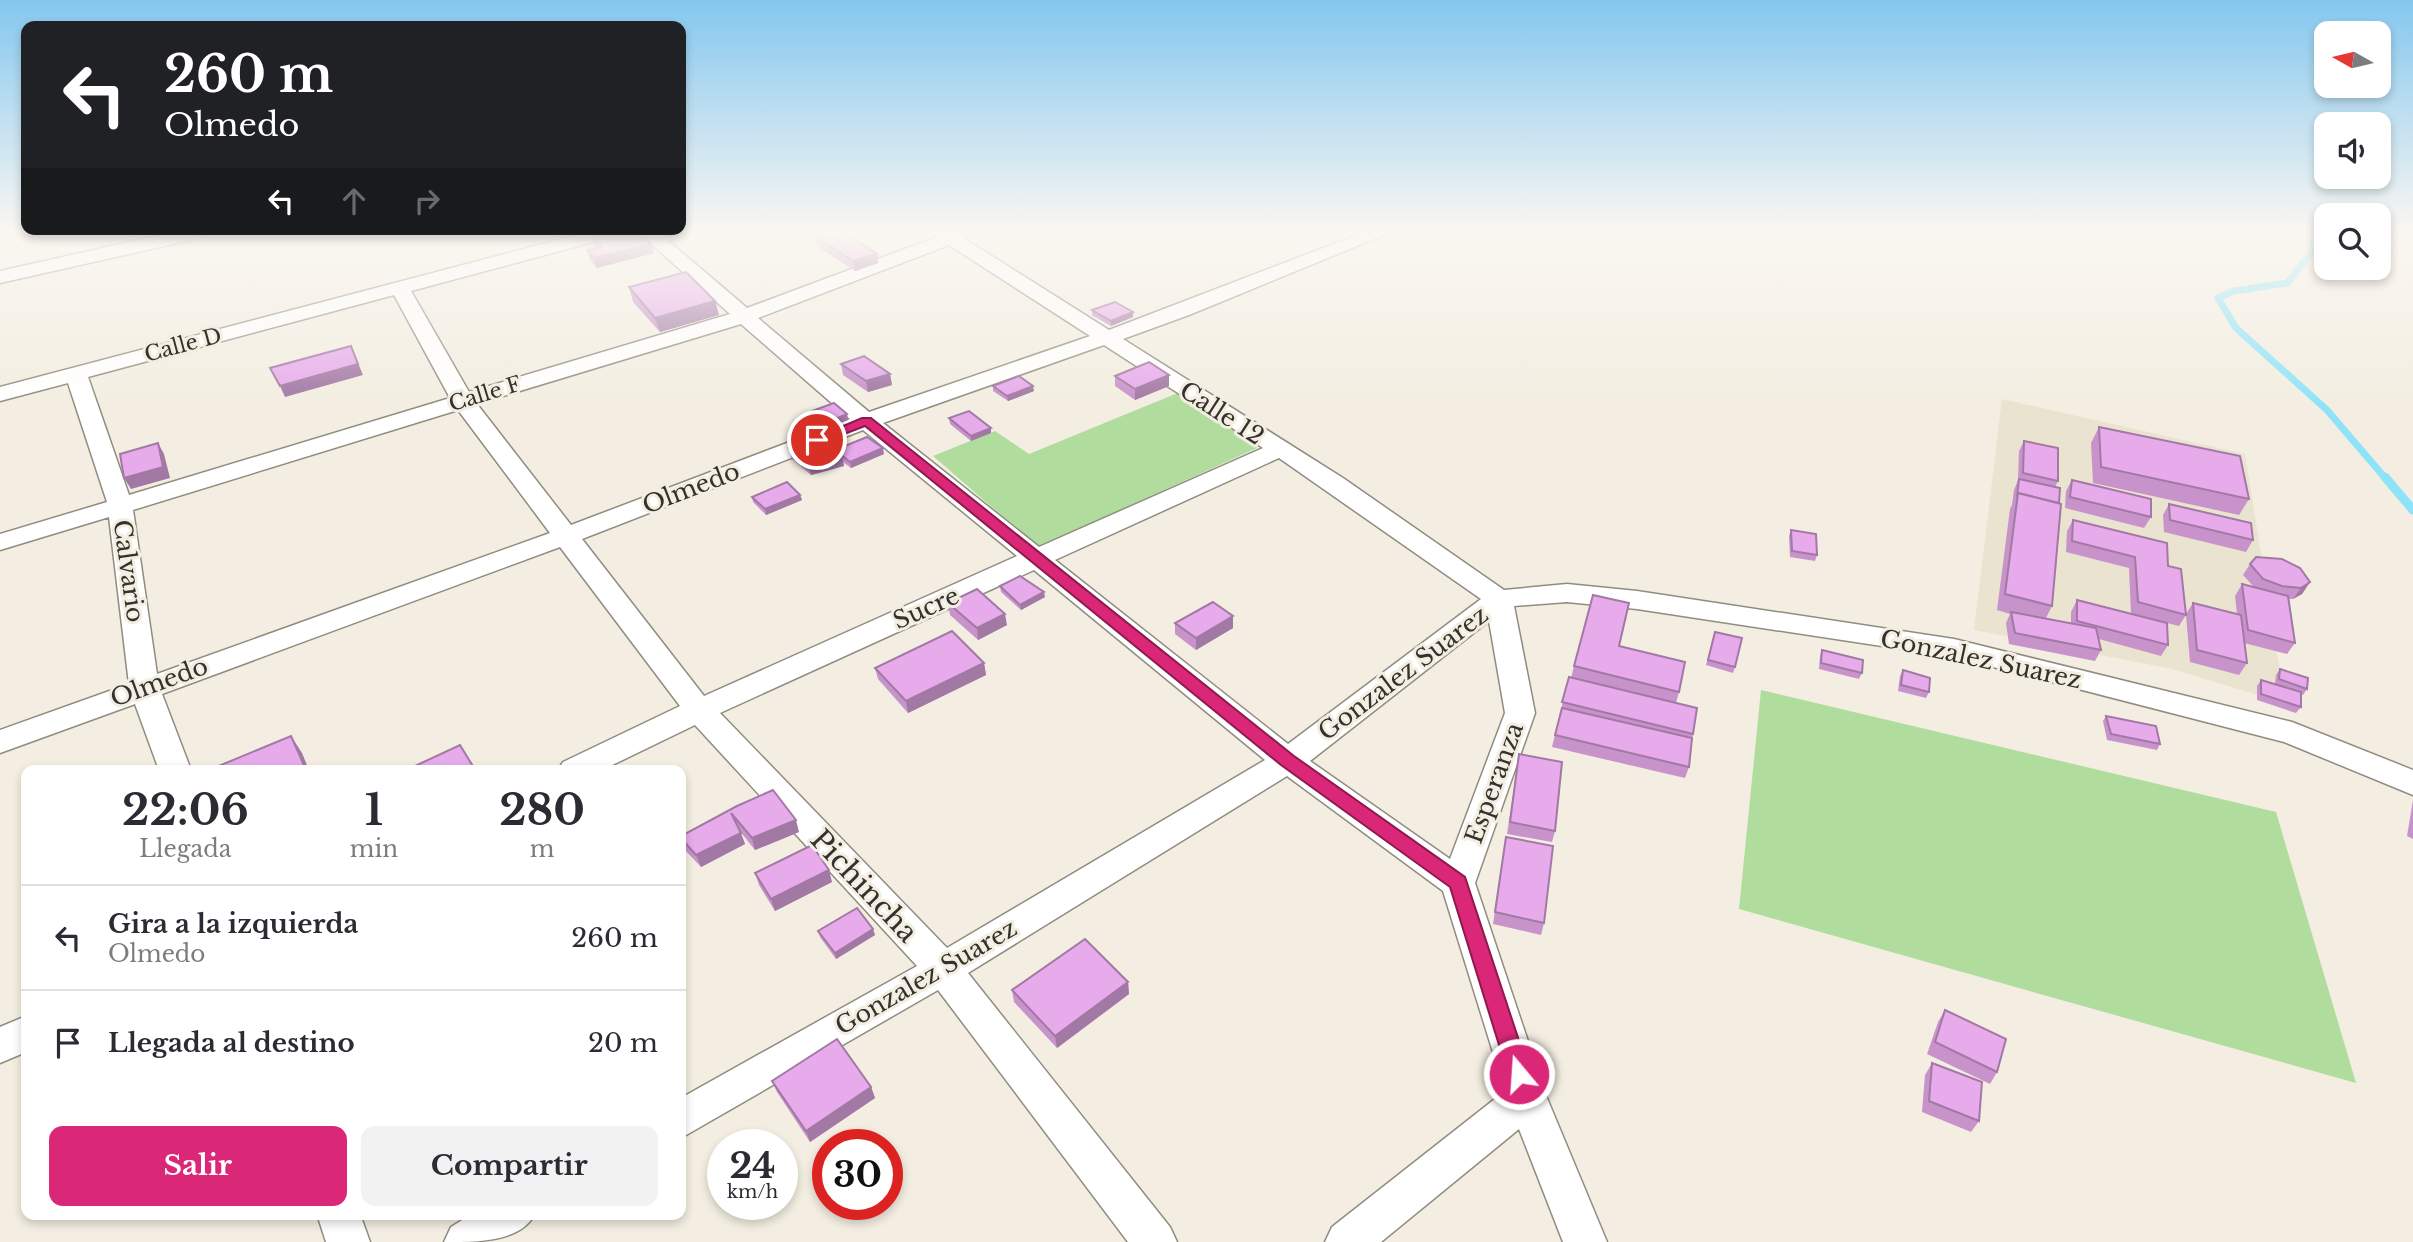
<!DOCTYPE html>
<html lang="es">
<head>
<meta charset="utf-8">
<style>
  :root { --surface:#fff; --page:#f2f2f3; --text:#2b2b33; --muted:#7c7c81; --line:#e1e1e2; --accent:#db2777 }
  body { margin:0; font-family:"Libre Baskerville",serif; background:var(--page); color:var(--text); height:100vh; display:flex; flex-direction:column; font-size:26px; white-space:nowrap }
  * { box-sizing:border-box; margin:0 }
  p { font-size:23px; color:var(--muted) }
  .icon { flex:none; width:38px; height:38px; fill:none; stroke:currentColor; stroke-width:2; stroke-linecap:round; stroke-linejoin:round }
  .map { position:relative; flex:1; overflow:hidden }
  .drawer { position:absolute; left:21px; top:765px; width:665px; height:455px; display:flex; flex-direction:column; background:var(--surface); border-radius:14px; box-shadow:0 4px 10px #0003 }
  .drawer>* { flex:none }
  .top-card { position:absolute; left:21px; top:21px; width:665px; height:214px; border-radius:14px; box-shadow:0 4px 10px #0003; background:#202124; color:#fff; overflow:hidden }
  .needle { width:46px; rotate:278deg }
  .buttons { position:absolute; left:2314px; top:21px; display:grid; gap:14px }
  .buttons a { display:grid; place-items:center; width:77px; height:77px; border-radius:14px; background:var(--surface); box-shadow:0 4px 10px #0003; font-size:35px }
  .speed { position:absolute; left:707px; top:1129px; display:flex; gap:14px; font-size:35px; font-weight:700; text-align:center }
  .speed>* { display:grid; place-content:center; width:91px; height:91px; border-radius:50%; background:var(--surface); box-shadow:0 4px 10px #0003; line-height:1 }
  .speed small { font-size:18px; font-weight:400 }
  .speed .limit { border:10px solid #d22; background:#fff; color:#111 }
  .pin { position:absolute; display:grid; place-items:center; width:60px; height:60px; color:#fff; margin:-30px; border:4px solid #fff; border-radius:50%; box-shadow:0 2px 7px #0007 }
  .me { position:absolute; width:77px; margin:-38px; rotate:342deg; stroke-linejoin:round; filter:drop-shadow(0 0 5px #0008) }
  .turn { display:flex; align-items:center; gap:24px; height:147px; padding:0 28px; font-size:32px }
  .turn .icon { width:91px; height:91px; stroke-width:2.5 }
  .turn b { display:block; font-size:49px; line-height:60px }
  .lanes { display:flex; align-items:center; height:66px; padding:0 28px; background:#0003; justify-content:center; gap:35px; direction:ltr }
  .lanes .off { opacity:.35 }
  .eta { display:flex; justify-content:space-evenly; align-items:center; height:119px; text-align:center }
  .eta b { font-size:42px; font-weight:800; line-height:49px }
  .button { display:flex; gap:14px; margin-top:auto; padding:14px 28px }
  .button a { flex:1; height:80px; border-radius:14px; background:var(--accent); color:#fff; font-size:28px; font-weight:800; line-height:80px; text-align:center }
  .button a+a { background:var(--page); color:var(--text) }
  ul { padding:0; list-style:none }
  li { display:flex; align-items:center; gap:21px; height:105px; padding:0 28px; border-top:2px solid var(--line) }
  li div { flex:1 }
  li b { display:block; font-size:26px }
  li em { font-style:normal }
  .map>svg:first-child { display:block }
  .built { fill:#eae3cf }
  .green { fill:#b0dc9d }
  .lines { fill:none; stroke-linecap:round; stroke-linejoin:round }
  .stream-far1 { stroke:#8ee3f9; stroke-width:7 }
  .stream { stroke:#8ee3f9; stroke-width:9 }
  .minor-casing { stroke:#908c80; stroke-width:3 }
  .minor { fill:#fff; fill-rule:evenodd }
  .wall { fill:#c793ca }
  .shaded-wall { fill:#a278a4 }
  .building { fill:#e7abeb; stroke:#a278a4; stroke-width:2 }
  .route { fill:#db2777; stroke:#8e194d; stroke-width:2 }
  .labels { text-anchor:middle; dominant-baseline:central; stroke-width:6; stroke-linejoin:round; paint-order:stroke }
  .far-street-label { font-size:21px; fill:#33322d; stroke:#f3eee1 }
  .street-label { font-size:24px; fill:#33322d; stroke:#f3eee1 }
  .near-street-label { font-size:28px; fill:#33322d; stroke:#f3eee1 }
</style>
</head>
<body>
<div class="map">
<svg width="2413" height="1242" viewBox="0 0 2413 1242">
  <rect width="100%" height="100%" fill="#f3eee1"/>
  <path class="built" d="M2002 399 2245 454 2285 703 2172 669 1974 630Z"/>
  <g class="green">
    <path d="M1180 392 1257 448 1038 547 933 456 995 431 1029 454Z"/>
    <path d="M1761 690 2276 812 2356 1083 1739 909Z"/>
  </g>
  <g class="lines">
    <path class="stream-far1" d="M2316 232 2311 253 2287 283 2234 291 2218 298 2236 328 2327 410 2386 479"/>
    <path class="stream" d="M2385 477 2413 510"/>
    <g class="minor-casing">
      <g id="minor">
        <path d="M174 232H209L200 238 0 283V271Z"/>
        <path d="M588 232H619L616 236 411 291 469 392 730 314 638 232H658L747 308 937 237 933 232H972L965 239 1109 330 1365 232H1391L1189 315 1123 339 1343 478 1504 590 1567 584 1637 591 1954 639 2292 722 2413 770V795L2284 742 1954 657 1637 609 1567 602 1514 606 1535 713 1475 883 1547 1098 1607 1242H1563L1519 1129 1381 1242H1325L1332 1227 1505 1091 1443 891 1287 776 968 973 1170 1227 1177 1242H1128L938 990 681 1138V1098L917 966 695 725 602 770H558L563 762 680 706 560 547 162 694 191 770H159L135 704 0 753V730L129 684 109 517 0 550V534L107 502 68 383 0 401V387ZM949 245 1090 336 869 412 758 318ZM394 295 450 398 129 495 88 377ZM741 324 850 419 571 525 477 404ZM1104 345 1263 448 1039 547 883 423ZM458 410 550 533 157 674 133 510ZM863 430 1017 556 704 696 582 539ZM1279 458 1481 599 1288 744 1055 560ZM1034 570 1265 760 947 948 720 713ZM1489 621 1505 713 1450 859 1310 761Z"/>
        <path d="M26 1016V1052L0 1063V1027Z"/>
        <path d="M317 1214H360L370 1242H326Z"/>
        <path d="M472 1214H535C520 1242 478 1242 444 1242L451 1227Z"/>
      </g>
    </g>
    <use href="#minor" class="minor"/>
  </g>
  <g class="wall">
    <path d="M623 233 651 244 654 253 597 268 590 260 587 250 597 248 594 244 591 235Z"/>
    <path d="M815 236 877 254 878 263 855 271 817 246Z"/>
    <path d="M629 287 715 301 719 315 660 332 633 302Z"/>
    <path d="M1092 310 1133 312V317L1111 326 1092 315Z"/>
    <path d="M841 364 890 374 892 385 868 392 843 375Z"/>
    <path d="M1169 375V386L1135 400 1115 386V376Z"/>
    <path d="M993 386 1034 391 1008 401 993 391Z"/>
    <path d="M812 411 847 414 848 420 827 428 813 417Z"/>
    <path d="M949 418 991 428V433L971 441 950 424Z"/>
    <path d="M2099 427 2249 499 2239 515 2093 483 2091 443Z"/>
    <path d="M2024 441 2058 481 2055 487 2052 606 2046 618 2071 623V612L2077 600 2168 645 2161 656 2099 639 2101 650 2095 661 2009 644 2006 623 2010 614 1997 610 2010 509 2012 505 2014 490 2018 480 2019 451Z"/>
    <path d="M789 448 835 450 884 454 851 468 843 462 844 466 811 475 792 459Z"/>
    <path d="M2072 480 2151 517 2144 528 2065 508 2066 491Z"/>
    <path d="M800 495 802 500 766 515 753 502 752 497Z"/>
    <path d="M2169 504 2253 540 2246 552 2164 532 2163 515Z"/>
    <path d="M2073 520 2168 566 2186 614 2193 603 2237 614 2235 596 2242 584 2254 587 2243 575 2250 564 2310 582 2302 594 2293 599H2289L2295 643 2287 654 2244 643 2247 663 2239 675 2190 662 2186 615 2179 626 2131 614 2129 568 2066 552 2067 531Z"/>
    <path d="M1791 530 1817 555 1815 561 1790 557 1789 536Z"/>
    <path d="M1000 586 1045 597 1021 610 1001 592Z"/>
    <path d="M948 603 1007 625 978 640 950 615Z"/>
    <path d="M1233 616V628L1196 650 1175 634V623Z"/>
    <path d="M1715 632 1735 667 1733 673 1706 665Z"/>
    <path d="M1619 646 1679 692 1676 703 1693 734 1689 767 1685 778 1552 747 1569 677 1571 678 1574 666Z"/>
    <path d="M1822 650 1862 673 1859 679 1819 669 1820 656Z"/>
    <path d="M984 663 986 675 908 713 878 679 875 668Z"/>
    <path d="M2280 669 2307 689 2303 695 2301 694V707L2296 713 2257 700V686L2261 680 2275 684 2276 675Z"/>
    <path d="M1903 670 1929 692 1926 698 1898 691 1900 676Z"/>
    <path d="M2106 716 2160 744 2157 750 2107 740 2103 721Z"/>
    <path d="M1519 754 1555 831 1552 842 1507 834Z"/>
    <path d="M2413 800V839L2407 836Z"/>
    <path d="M737 806 799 832 755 850 739 830 745 844 701 867 684 849 681 836Z"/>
    <path d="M1506 837 1544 923 1541 935 1493 924Z"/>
    <path d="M755 873 832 882 775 911 759 885Z"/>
    <path d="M818 931 875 935 836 959 820 937Z"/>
    <path d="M1128 982 1129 994 1057 1048 1014 1002 1012 990Z"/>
    <path d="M1945 1010 1997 1072 1990 1084 1927 1054 1938 1022Z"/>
    <path d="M1932 1063 1979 1121 1971 1132 1922 1112 1925 1075Z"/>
    <path d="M772 1081 871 1087 875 1098 810 1142 777 1092Z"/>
  </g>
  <g class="shaded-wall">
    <path d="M666 232H686L667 237Z"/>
    <path d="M651 244 654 253 597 268 594 258Z"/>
    <path d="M877 254 878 263 855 271 853 261Z"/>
    <path d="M715 301 719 315 660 332 655 318Z"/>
    <path d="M1133 312V317L1111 326V321Z"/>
    <path d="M351 346 363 375 285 397 280 386Z"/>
    <path d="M890 374 892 385 868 392 866 381Z"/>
    <path d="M1169 375V386L1135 400V389Z"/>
    <path d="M1033 386 1034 391 1008 401 1007 396Z"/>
    <path d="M847 414 848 420 827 428 826 423Z"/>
    <path d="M991 428V433L971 441V436Z"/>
    <path d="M158 443 164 454 170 478 131 489 124 478Z"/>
    <path d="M883 448 884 454 851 468 850 462Z"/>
    <path d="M842 455 844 466 811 475 808 464Z"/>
    <path d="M800 495 802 500 766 515 765 509Z"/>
    <path d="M2310 582 2302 594 2293 599 2301 588Z"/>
    <path d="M1044 592 1045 597 1021 610 1020 605Z"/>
    <path d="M1005 614 1007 625 978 640 977 628Z"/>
    <path d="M1233 616V628L1196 650V638Z"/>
    <path d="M984 663 986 675 908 713 906 701Z"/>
    <path d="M291 736 302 753 309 770H306Z"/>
    <path d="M796 820 799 832 755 850 752 838Z"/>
    <path d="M741 833 745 844 701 867 696 855Z"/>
    <path d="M829 870 832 882 775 911 771 899Z"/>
    <path d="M873 929 875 935 836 959 835 953Z"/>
    <path d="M1128 982 1129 994 1057 1048 1055 1036Z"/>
    <path d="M871 1087 875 1098 810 1142 806 1131Z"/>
  </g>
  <g class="building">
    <path d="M603 232H622L623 233 641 232 651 244 594 258 587 250 601 247 591 235Z"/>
    <path d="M828 232H843L877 254 853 261 815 236Z"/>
    <path d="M686 272 715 301 655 318 629 287Z"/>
    <path d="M1115 302 1133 312 1111 321 1092 310Z"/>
    <path d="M351 346 358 364 280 386 270 368Z"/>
    <path d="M864 356 890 374 866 381 841 364Z"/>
    <path d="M1149 362 1169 375 1135 389 1115 376Z"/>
    <path d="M1019 376 1033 386 1007 396 993 386Z"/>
    <path d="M834 403 847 414 826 423 812 411Z"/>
    <path d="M969 411 991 428 971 436 949 418Z"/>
    <path d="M2099 427 2240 456 2249 499 2101 467Z"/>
    <path d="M818 436 842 455 808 464 789 448Z"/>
    <path d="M867 437 883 448 850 462 835 450Z"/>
    <path d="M2024 441 2058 448V481L2023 473Z"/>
    <path d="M158 443 163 467 124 478 120 454Z"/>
    <path d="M2019 479 2060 488 2059 503 2018 493 2017 497Z"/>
    <path d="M2072 480 2151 499V517L2070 497Z"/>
    <path d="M787 482 800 495 765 509 752 497Z"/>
    <path d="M2018 493 2061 504 2052 606 2005 594Z"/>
    <path d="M2169 504 2251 523 2253 540 2170 520Z"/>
    <path d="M2073 520 2167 543 2168 566 2181 569 2186 615 2138 602 2135 557 2072 541Z"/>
    <path d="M1791 530 1816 534 1817 555 1792 551Z"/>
    <path d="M2256 557 2282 559 2300 568 2310 582 2301 588 2282 586 2263 579 2250 564Z"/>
    <path d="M1020 576 1044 592 1020 605 1000 586Z"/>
    <path d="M2242 584 2288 596 2295 643 2248 630Z"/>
    <path d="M977 589 1005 614 977 628 948 603Z"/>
    <path d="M1593 595 1629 603 1619 646 1685 662 1679 692 1574 666Z"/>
    <path d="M2077 600 2167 623 2168 645 2077 621Z"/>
    <path d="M1213 602 1233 616 1196 638 1175 623Z"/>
    <path d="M2193 603 2241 615 2247 663 2197 650Z"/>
    <path d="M2011 612 2096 628 2101 650 2015 633Z"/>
    <path d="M952 631 984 663 906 701 875 668Z"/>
    <path d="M1715 632 1742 638 1735 667 1708 660Z"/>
    <path d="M1822 650 1863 660 1862 673 1821 663Z"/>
    <path d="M2280 669 2308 678 2307 689 2279 679Z"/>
    <path d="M1903 670 1930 678 1929 692 1901 685Z"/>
    <path d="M1569 677 1697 708 1693 734 1562 702Z"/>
    <path d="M2261 680 2301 692V707L2261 694Z"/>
    <path d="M1562 708 1692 738 1689 767 1555 735Z"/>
    <path d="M2106 716 2156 726 2160 744 2111 734Z"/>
    <path d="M291 736 306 770H209Z"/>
    <path d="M460 745 474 768 469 770H417L415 766Z"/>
    <path d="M1519 754 1562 762 1555 831 1510 822Z"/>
    <path d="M773 790 796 820 752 838 731 813 741 833 696 855 681 838V836L737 806Z"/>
    <path d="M1506 837 1553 846 1544 923 1495 912Z"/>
    <path d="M812 845 829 870 771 899 755 873Z"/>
    <path d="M857 908 873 929 835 953 818 931Z"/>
    <path d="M1085 939 1128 982 1055 1036 1012 990Z"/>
    <path d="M1945 1010 2006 1039 1997 1072 1935 1042Z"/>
    <path d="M837 1039 871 1087 806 1131 772 1081Z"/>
    <path d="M1932 1063 1982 1082 1979 1121 1929 1101Z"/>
  </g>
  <linearGradient id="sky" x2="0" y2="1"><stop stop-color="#84c7ef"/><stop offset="0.57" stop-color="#faf7f2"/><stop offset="1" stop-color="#faf7f2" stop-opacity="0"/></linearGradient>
  <rect width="2413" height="406" fill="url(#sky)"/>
  <path class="route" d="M862 418H871L1294 756 1465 877 1530 1074 1527 1081 1519 1084 1511 1081 1508 1074 1450 887 1281 765 865 426 821 443 810 440Z"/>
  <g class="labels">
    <g class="far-street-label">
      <text transform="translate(183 345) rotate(-15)">Calle D</text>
      <text transform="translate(485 394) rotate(-17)">Calle F</text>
    </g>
    <g class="street-label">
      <text transform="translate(1222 413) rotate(33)">Calle 12</text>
      <text transform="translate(691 488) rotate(-21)">Olmedo</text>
      <text transform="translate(129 571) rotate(82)">Calvario</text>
      <text transform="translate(926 608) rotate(-24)">Sucre</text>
      <text transform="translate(1981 659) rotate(12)">Gonzalez Suarez</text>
      <text transform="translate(1403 673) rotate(-37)">Gonzalez Suarez</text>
      <text transform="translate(159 682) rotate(-20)">Olmedo</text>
      <text transform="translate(1494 783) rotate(-70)">Esperanza</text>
      <text transform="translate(926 977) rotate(-30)">Gonzalez Suarez</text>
    </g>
    <g class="near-street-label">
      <text transform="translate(864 886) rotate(47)">Pichincha</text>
    </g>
  </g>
</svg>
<div class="buttons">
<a><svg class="needle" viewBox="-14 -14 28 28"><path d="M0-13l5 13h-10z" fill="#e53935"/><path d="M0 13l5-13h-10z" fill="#7c7c81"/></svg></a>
<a><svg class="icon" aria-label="sound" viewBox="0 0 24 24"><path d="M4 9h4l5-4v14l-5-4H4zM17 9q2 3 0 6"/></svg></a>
<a><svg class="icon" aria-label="search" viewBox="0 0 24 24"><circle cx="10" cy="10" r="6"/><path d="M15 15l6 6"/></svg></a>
</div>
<div class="speed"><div>24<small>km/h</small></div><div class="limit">30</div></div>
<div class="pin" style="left:817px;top:440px;background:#d93025"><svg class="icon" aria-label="arrive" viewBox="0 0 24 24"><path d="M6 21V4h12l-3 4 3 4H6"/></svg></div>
<svg class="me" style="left:1519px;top:1074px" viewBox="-20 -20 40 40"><circle r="17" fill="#db2777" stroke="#fff" stroke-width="3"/><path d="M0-11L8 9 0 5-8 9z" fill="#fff"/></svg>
<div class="top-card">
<div class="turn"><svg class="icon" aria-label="left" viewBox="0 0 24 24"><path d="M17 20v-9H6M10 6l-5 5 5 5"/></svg><div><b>260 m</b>Olmedo</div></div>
<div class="lanes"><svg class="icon" aria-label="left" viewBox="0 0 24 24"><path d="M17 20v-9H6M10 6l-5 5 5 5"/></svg><svg class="icon off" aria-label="ahead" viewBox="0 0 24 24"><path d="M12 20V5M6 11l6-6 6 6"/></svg><svg class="icon off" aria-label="right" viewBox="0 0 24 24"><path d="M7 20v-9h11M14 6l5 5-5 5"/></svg></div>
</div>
<section class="drawer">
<div class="eta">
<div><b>22:06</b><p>Llegada</p></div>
<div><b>1</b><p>min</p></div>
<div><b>280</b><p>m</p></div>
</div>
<ul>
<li><svg class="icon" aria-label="left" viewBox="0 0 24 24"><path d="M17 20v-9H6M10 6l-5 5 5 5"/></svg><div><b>Gira a la izquierda</b><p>Olmedo</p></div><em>260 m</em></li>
<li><svg class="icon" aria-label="arrive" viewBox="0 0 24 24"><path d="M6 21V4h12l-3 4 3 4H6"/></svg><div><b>Llegada al destino</b></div><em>20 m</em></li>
</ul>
<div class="button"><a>Salir</a><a>Compartir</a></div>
</section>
</div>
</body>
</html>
